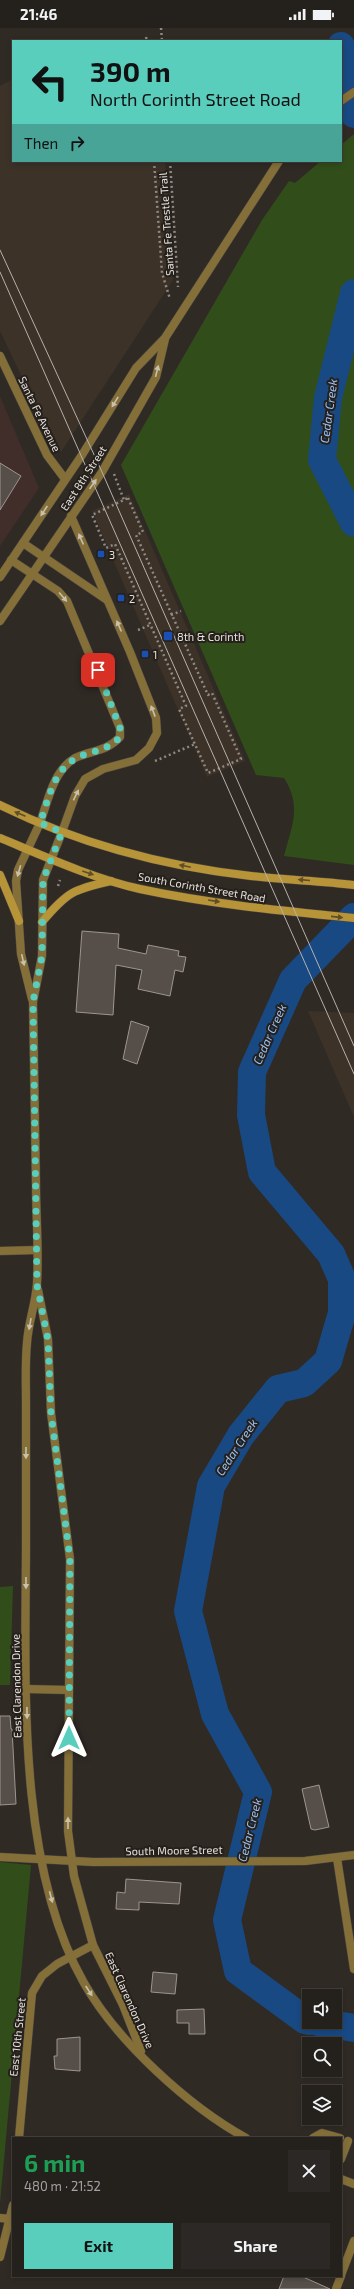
<!DOCTYPE html>
<html lang="en">
<head>
<meta charset="utf-8">
<style>
  :root { --surface:#24201c; --page:#2c2825; --text:#f1f3f6; --muted:#a3a3a3; --line:#413e3b; --accent:#5acebd }
  body { margin:0; font-family:"Exo 2",sans-serif; background:var(--page); color:var(--text); height:100vh; display:flex; flex-direction:column; font-size:15px; white-space:nowrap }
  * { box-sizing:border-box; margin:0 }
  p { font-size:13px; color:var(--muted) }
  .icon { flex:none; width:22px; height:22px; fill:none; stroke:currentColor; stroke-width:2; stroke-linecap:round; stroke-linejoin:round }
  .map { position:relative; flex:1; overflow:hidden }
  .drawer { position:absolute; left:12px; top:2109px; width:330px; height:140px; display:flex; flex-direction:column; background:var(--surface); border-radius:0px; box-shadow:0 2px 6px #0003,0 0 0 1px var(--line) }
  .drawer>* { flex:none }
  .top-card { position:absolute; left:12px; top:12px; width:330px; height:122px; border-radius:0px; box-shadow:0 2px 6px #0003,0 0 0 1px var(--line); background:#5acebd; color:#111; overflow:hidden }
  .tools { position:absolute; left:302px; top:1961px; display:grid; gap:8px }
  .tools a { display:grid; place-items:center; width:40px; height:40px; border-radius:0px; background:var(--surface); box-shadow:0 2px 6px #0003,0 0 0 1px var(--line); font-size:20px }
  .pin { position:absolute; display:grid; place-items:center; width:34px; height:34px; color:#fff; margin:-17px; border-radius:8px; box-shadow:0 2px 6px #0006 }
  .me { position:absolute; width:44px; margin:-22px; rotate:0deg; stroke-linejoin:round; filter:drop-shadow(0 0 3px #0008) }
  .turn { display:flex; align-items:center; gap:14px; height:84px; padding:0 12px; font-size:18px }
  .turn .icon { width:52px; height:52px; stroke-width:2.5 }
  .turn b { display:block; font-size:28px; line-height:34px }
  .then { display:flex; align-items:center; height:38px; padding:0 12px; background:#0003; gap:8px; font-size:15px }
  .round { display:grid; place-items:center; flex:none; width:42px; height:42px; border-radius:0px; background:var(--page) }
  .head { display:flex; align-items:center; justify-content:space-between; height:68px; padding:0 12px }
  h1 { font-size:24px; font-weight:700; line-height:30px; color:#1e9e55 }
  .action { display:flex; gap:8px; margin-top:auto; padding:8px 12px }
  .action a { flex:1; height:46px; border-radius:0px; background:var(--accent); color:#111; font-size:16px; font-weight:700; line-height:46px; text-align:center }
  .action a+a { background:var(--page); color:var(--text) }
  .status { display:flex; justify-content:space-between; align-items:center; height:28px; padding:0 20px; background:var(--surface); direction:ltr }
  .status svg { height:11px; fill:currentColor }
  .map>svg:first-child { display:block }
  .built { fill:#3c3228 }
  .industrial { fill:#412d2a }
  .green { fill:#314e1a }
  .lines { fill:none; stroke-linecap:round; stroke-linejoin:round }
  .stream { stroke:#184983; stroke-width:4.5 }
  .river { stroke:#184983; stroke-width:28 }
  .building { fill:#554e49; stroke:#9d958f }
  .service-casing { stroke:#4d4743; stroke-width:9 }
  .minor-casing { stroke:#4d4743; stroke-width:9 }
  .tertiary-casing { stroke:#4d4743; stroke-width:9 }
  .secondary-casing { stroke:#4d4743; stroke-width:9 }
  .path { stroke:#8e8985; stroke-width:2.5; stroke-dasharray:2 3; stroke-linecap:butt }
  .service { stroke:#846f39; stroke-width:8 }
  .minor { stroke:#846f39; stroke-width:8 }
  .tertiary { stroke:#846f39; stroke-width:8 }
  .secondary { stroke:#b79438; stroke-width:8 }
  .tram { stroke:#b6b1ad; stroke-width:1 }
  .oneway { fill:#c9c0ac }
  .oneway2 { fill:#604e27 }
  .route { stroke:#5acebd; stroke-width:7; stroke-dasharray:0 12.6 }
  .transit-dot { fill:#1a4fb4; stroke:#26201b; stroke-width:1.5 }
  .labels { text-anchor:middle; dominant-baseline:central; stroke-width:4; stroke-linejoin:round; paint-order:stroke }
  .street-label { font-size:11px; fill:#e6e2de; stroke:#26201b }
  .poi-label { font-size:11px; fill:#e6e2de; stroke:#26201b; text-anchor:start }
  .water-label { font-size:12px; font-style:italic; fill:#9ac1f4; stroke:#26201b }
</style>
</head>
<body>
<div class="status"><b>21:46</b><svg viewBox="0 0 49 12"><path d="M0 12V9h3v3zM5 12V6h3v6zM10 12V3h3v9zM15 12V0h3v12zM26 1h20v11H26zM47 4h2v5h-2z"/></svg></div>
<div class="map">
<svg width="354" height="2261" viewBox="0 0 354 2261">
  <rect width="100%" height="100%" fill="#302a25"/>
  <g class="built">
    <path d="M13 51V133H165L173 252 61 424 53 414 0 303V58Z"/>
    <path d="M129 466 245 733 207 749 92 483Z"/>
    <path d="M308 983 354 985V1089Z"/>
  </g>
  <path class="industrial" d="M0 368 39 460 0 518Z"/>
  <g class="green">
    <path d="M354 106V837L284 828C292 798 302 778 284 750L256 747 121 437 262 192 289 153 295 155 321 133H341V117Z"/>
    <path d="M13 1558 10 1657H0V1559Z"/>
    <path d="M0 1834 31 1837 0 2175Z"/>
  </g>
  <g class="lines">
    <path class="stream" d="M345 302 354 311"/>
    <g class="river">
      <path d="M341 18 354 86"/>
      <path d="M354 265 328 370 322 432 354 495"/>
      <path d="M309 1993 305 1992 238 1943 227 1892 258 1764 215 1686 188 1583 211 1458 241 1407 278 1361 304 1355 328 1333 342 1285V1251L331 1226 262 1144 251 1087 252 1044 293 952 354 889"/>
      <path d="M318 1994 354 2000"/>
    </g>
  </g>
  <g class="building">
    <path d="M0 435 21 448 0 482Z"/>
    <path d="M82 903 119 906 118 920 146 926 148 917 179 923 178 928 186 929 183 944 175 942 170 968 138 961 142 942 116 937 113 987 76 984Z"/>
    <path d="M131 993 149 999 137 1036 123 1031Z"/>
    <path d="M0 1688H10L11 1701H12L16 1776 0 1777Z"/>
    <path d="M319 1757 329 1799 315 1802 311 1801 302 1761Z"/>
    <path d="M126 1851 181 1855 179 1876 139 1874V1882L116 1881 117 1864 125 1865Z"/>
    <path d="M153 1944 177 1946 175 1966 151 1964Z"/>
    <path d="M204 1981 205 2006H189V1995H177V1982Z"/>
    <path d="M80 2009V2043L55 2041 54 2028H57V2011Z"/>
    <path d="M284 2248H301L330 2261H279Z"/>
  </g>
  <g class="lines">
    <g class="service-casing">
      <g id="service">
        <path d="M23 515 107 572"/>
        <path d="M11 532 58 563 67 573 120 700V709C106 724 92 722 75 730 53 743 48 773 40 795"/>
        <path d="M62 804 75 768 85 751 103 741 136 732 149 720 157 705 156 690 130 624 71 488"/>
        <path d="M0 1223 37 1222"/>
        <path d="M313 2110 322 2105 340 2110"/>
        <path d="M341 2131 348 2113"/>
        <path d="M0 2190 11 2191"/>
      </g>
    </g>
    <g class="minor-casing">
      <g id="minor">
        <path d="M0 328 47 427 65 451"/>
        <path d="M0 1829 93 1834 305 1833 354 1827"/>
        <path d="M337 1830 354 1941"/>
        <path d="M19 2110 32 1965 42 1948 57 1936 93 1917"/>
        <path d="M0 2229 13 2177"/>
        <path d="M341 2247 354 2213"/>
        <path d="M336 2261 341 2248"/>
      </g>
    </g>
    <g class="tertiary-casing">
      <g id="tertiary">
        <path d="M341 73 354 64"/>
        <path d="M0 549 82 427 136 340 165 310 279 133"/>
        <path d="M0 593 102 444 156 349 165 311"/>
        <path d="M62 804 43 852 42 928 33 974C34 1035 35 1096 36 1157 36 1189 39 1222 37 1255 36 1275 28 1295 27 1315 25 1335 26 1356 26 1376 26 1421 26 1466 26 1511 26 1647 15 1834 84 1955 117 2013 188 2078 246 2110"/>
        <path d="M32 971 21 926 16 853 18 842 40 795"/>
        <path d="M38 1262 48 1311 51 1385 70 1531 68 1803 74 1848 93 1917 123 1977 141 2023"/>
        <path d="M27 1661 69 1662"/>
        <path d="M341 2151 354 2156"/>
      </g>
    </g>
    <g class="secondary-casing">
      <g id="secondary">
        <path d="M0 777C79 816 164 838 251 848 285 852 320 853 354 857"/>
        <path d="M0 810C46 829 92 850 140 861 210 876 283 883 354 890"/>
        <path d="M0 847 19 893"/>
        <path d="M42 894C67 864 74 861 111 853"/>
      </g>
    </g>
    <g class="path">
      <path d="M161 0 162 13"/>
      <path d="M146 9 147 13"/>
      <path d="M154 133 162 245 170 271"/>
      <path d="M170 133 178 259"/>
      <path d="M114 446 124 472"/>
      <path d="M128 470 143 504 136 507 208 667 212 665 241 731 208 745 179 681 186 678 115 516 106 520 92 487Z"/>
      <path d="M171 587 181 583"/>
      <path d="M138 602 150 597"/>
      <path d="M155 733 195 716"/>
      <path d="M58 858 60 852"/>
    </g>
    <use href="#service" class="service"/>
    <use href="#minor" class="minor"/>
    <use href="#tertiary" class="tertiary"/>
    <use href="#secondary" class="secondary"/>
    <g class="tram">
      <path d="M0 222 102 444 354 1018"/>
      <path d="M0 244 354 1046"/>
    </g>
  </g>
  <defs><path id="oneway-solid" d="M-6-.8H1V-3.2L6.5 0L1 3.2V.8H-6Z"/></defs>
  <g class="oneway">
    <use href="#oneway-solid" transform="translate(157 343) rotate(-76)"/>
    <use href="#oneway-solid" transform="translate(115 374) rotate(122)"/>
    <use href="#oneway-solid" transform="translate(93 456) rotate(-55)"/>
    <use href="#oneway-solid" transform="translate(44 483) rotate(124)"/>
    <use href="#oneway-solid" transform="translate(81 511) rotate(-114)"/>
    <use href="#oneway-solid" transform="translate(63 569) rotate(49)"/>
    <use href="#oneway-solid" transform="translate(119 598) rotate(-114)"/>
    <use href="#oneway-solid" transform="translate(153 683) rotate(-111)"/>
    <use href="#oneway-solid" transform="translate(76 767) rotate(-64)"/>
    <use href="#oneway-solid" transform="translate(19 843) rotate(106)"/>
    <use href="#oneway-solid" transform="translate(23 932) rotate(77)"/>
    <use href="#oneway-solid" transform="translate(30 1296) rotate(100)"/>
    <use href="#oneway-solid" transform="translate(26 1425) rotate(90)"/>
    <use href="#oneway-solid" transform="translate(26 1555) rotate(90)"/>
    <use href="#oneway-solid" transform="translate(27 1685) rotate(89)"/>
    <use href="#oneway-solid" transform="translate(68 1795) rotate(-90)"/>
    <use href="#oneway-solid" transform="translate(51 1869) rotate(75)"/>
    <use href="#oneway-solid" transform="translate(89 1963) rotate(57)"/>
  </g>
  <g class="oneway2">
    <use href="#oneway-solid" transform="translate(20 786) rotate(-157)"/>
    <use href="#oneway-solid" transform="translate(185 838) rotate(-168)"/>
    <use href="#oneway-solid" transform="translate(88 845) rotate(19)"/>
    <use href="#oneway-solid" transform="translate(304 852) rotate(-175)"/>
    <use href="#oneway-solid" transform="translate(214 873) rotate(9)"/>
    <use href="#oneway-solid" transform="translate(337 889) rotate(6)"/>
  </g>
  <g class="lines">
    <path class="route" d="M69 1710 70 1531 51 1385 48 1312 37 1257 33 974 42 928 43 852 62 804 40 795C48 773 53 743 75 731 91 722 106 724 120 709V700L98 642"/>
  </g>
  <g class="transit-dot">
    <rect x="97" y="522" width="8" height="8" rx="2"/>
    <rect x="117" y="566" width="8" height="8" rx="2"/>
    <rect x="163" y="603" width="10" height="10" rx="2"/>
    <rect x="141" y="622" width="8" height="8" rx="2"/>
  </g>
  <g class="labels">
    <g class="street-label">
      <text transform="translate(166 196) rotate(-94)">Santa Fe Trestle Trail</text>
      <text transform="translate(40 386) rotate(64)">Santa Fe Avenue</text>
      <text transform="translate(83 450) rotate(-57)">East 8th Street</text>
      <text transform="translate(202 859) rotate(10)">South Corinth Street Road</text>
      <text transform="translate(16 1658) rotate(-91)">East Clarendon Drive</text>
      <text transform="translate(174 1822) rotate(-1)">South Moore Street</text>
      <text transform="translate(130 1972) rotate(66)">East Clarendon Drive</text>
      <text transform="translate(17 2009) rotate(-84)">East 10th Street</text>
    </g>
    <g class="poi-label">
      <text x="109" y="526">3</text>
      <text x="129" y="570">2</text>
      <text x="177" y="608">8th &amp; Corinth</text>
      <text x="153" y="626">1</text>
    </g>
    <g class="water-label">
      <text transform="translate(328 383) rotate(-82)">Cedar Creek</text>
      <text transform="translate(269 1006) rotate(-66)">Cedar Creek</text>
      <text transform="translate(236 1419) rotate(-57)">Cedar Creek</text>
      <text transform="translate(249 1802) rotate(-76)">Cedar Creek</text>
    </g>
  </g>
</svg>
<div class="tools">
<a><svg class="icon" aria-label="sound" viewBox="0 0 24 24"><path d="M4 9h4l5-4v14l-5-4H4zM17 9q2 3 0 6"/></svg></a>
<a><svg class="icon" aria-label="search" viewBox="0 0 24 24"><circle cx="10" cy="10" r="6"/><path d="M15 15l6 6"/></svg></a>
<a><svg class="icon" aria-label="layers" viewBox="0 0 24 24"><path d="M12 4l9 5-9 5-9-5zM3 14l9 5 9-5"/></svg></a>
</div>
<div class="pin" style="left:98px;top:642px;background:#d93025"><svg class="icon" aria-label="arrive" viewBox="0 0 24 24"><path d="M6 21V4h12l-3 4 3 4H6"/></svg></div>
<svg class="me" style="left:69px;top:1710px" viewBox="-20 -20 40 40"><path d="M0-17L14 15 0 8-14 15z" fill="#5acebd" stroke="#fff" stroke-width="4"/></svg>
<div class="top-card">
<div class="turn"><svg class="icon" aria-label="left" viewBox="0 0 24 24"><path d="M17 20v-9H6M10 6l-5 5 5 5"/></svg><div><b>390 m</b>North Corinth Street Road</div></div>
<div class="then">Then<svg class="icon" aria-label="right" viewBox="0 0 24 24"><path d="M7 20v-9h11M14 6l5 5-5 5"/></svg></div>
</div>
<section class="drawer">
<div class="head"><div><h1>6 min</h1><p>480 m · 21:52</p></div><a class="round"><svg class="icon" aria-label="close" viewBox="0 0 24 24"><path d="M6 6l12 12M18 6L6 18"/></svg></a></div>
<div class="action"><a>Exit</a><a>Share</a></div>
</section>
</div>
</body>
</html>
